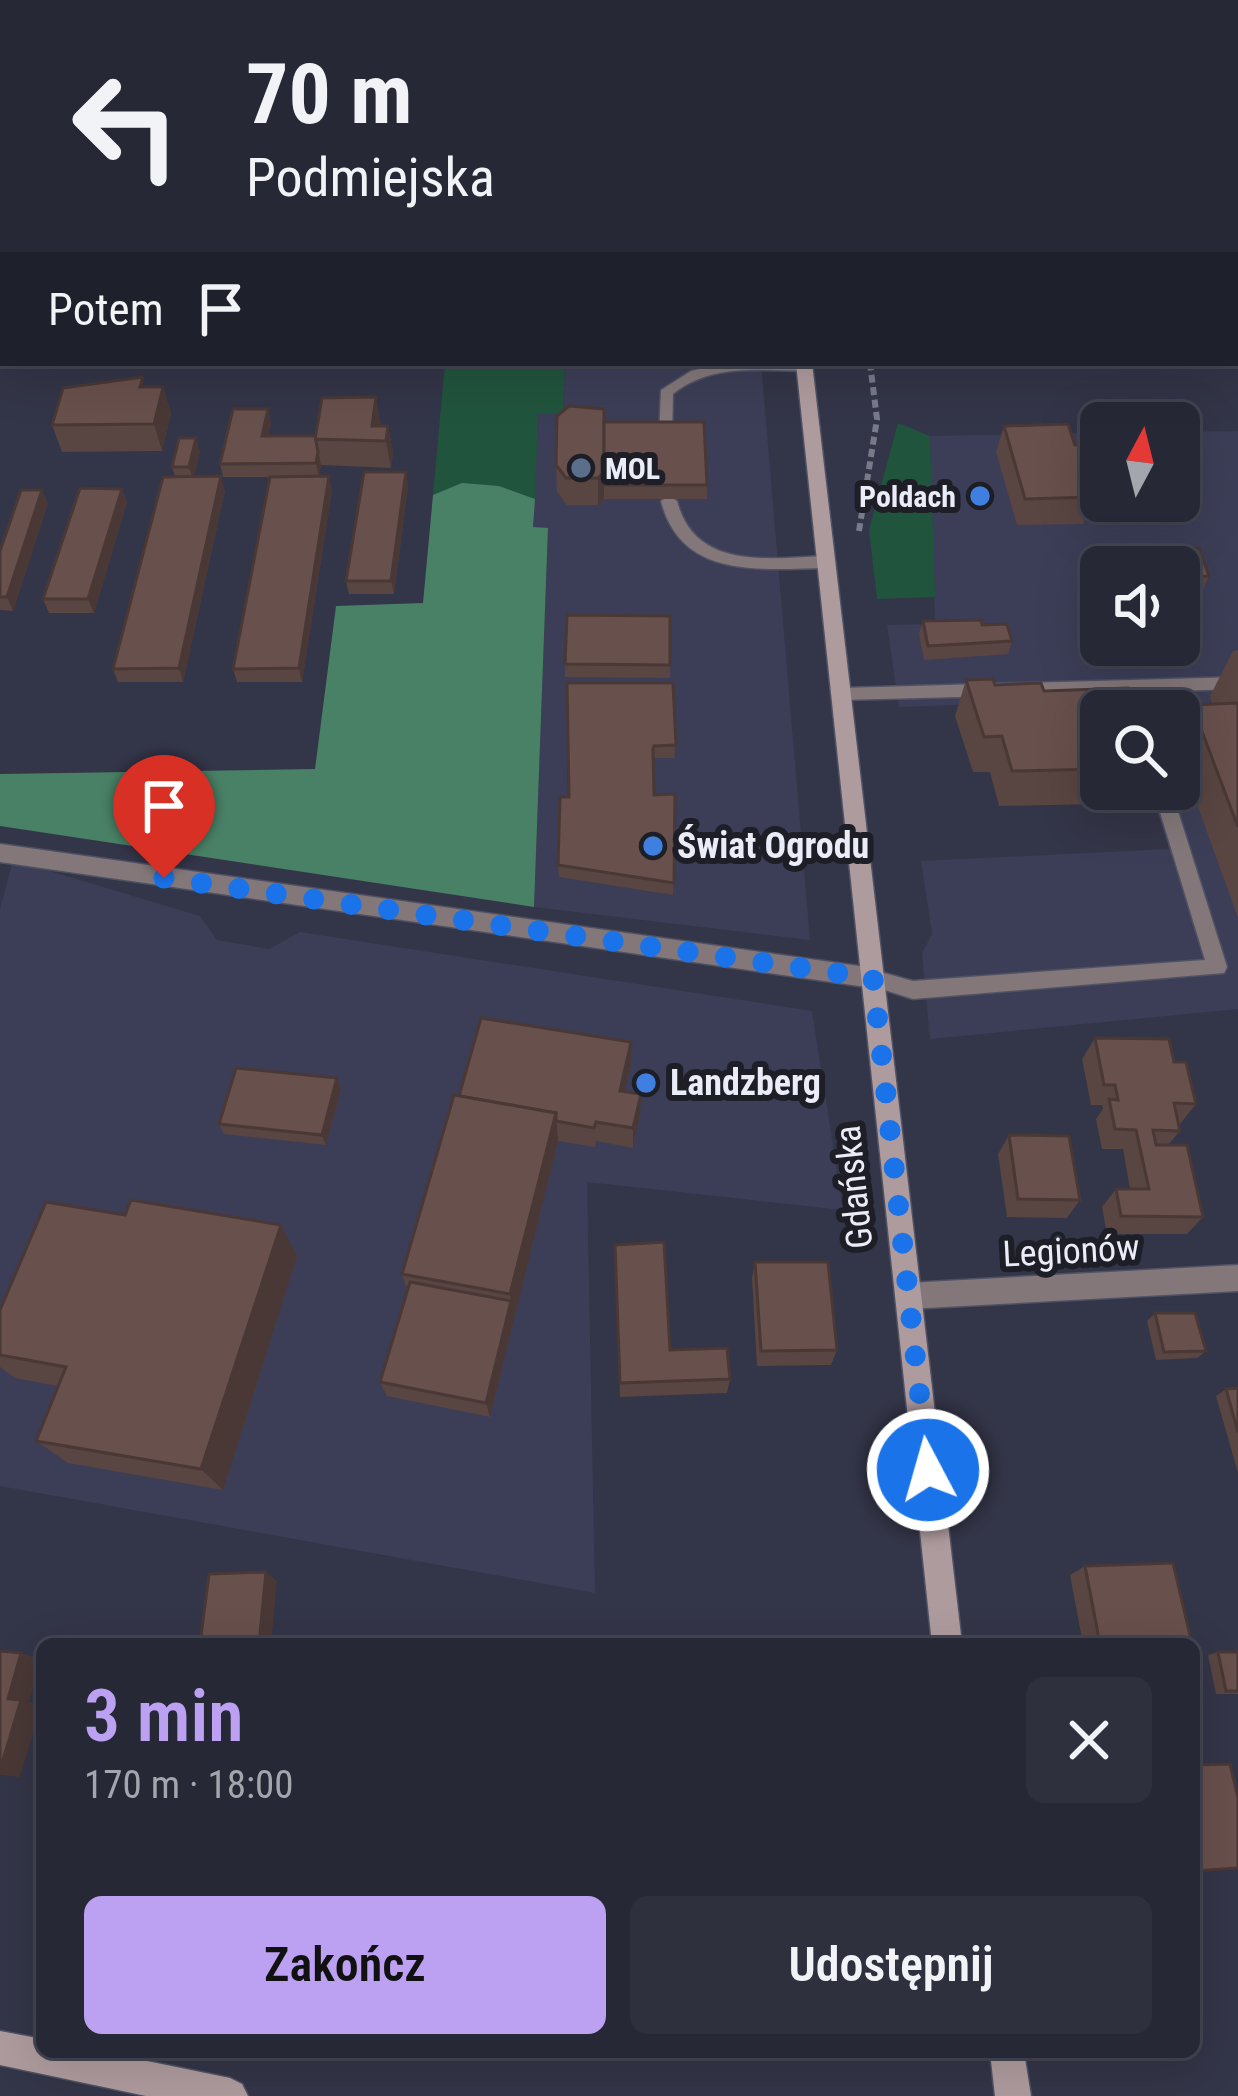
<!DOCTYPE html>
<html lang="pl">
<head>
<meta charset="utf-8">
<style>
  :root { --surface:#262836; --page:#2e303e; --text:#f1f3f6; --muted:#a4a6ad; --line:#424451; --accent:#bca0f2 }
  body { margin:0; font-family:"Roboto Condensed",sans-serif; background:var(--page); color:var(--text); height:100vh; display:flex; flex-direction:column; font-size:45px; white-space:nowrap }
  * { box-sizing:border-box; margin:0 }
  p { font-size:39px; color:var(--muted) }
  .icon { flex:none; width:66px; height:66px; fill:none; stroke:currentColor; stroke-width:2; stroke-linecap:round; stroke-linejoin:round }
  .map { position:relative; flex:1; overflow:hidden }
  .sheet { position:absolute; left:36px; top:1638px; width:1164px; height:420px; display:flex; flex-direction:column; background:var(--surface); border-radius:18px; box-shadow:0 12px 48px #0002,0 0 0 3px var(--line) }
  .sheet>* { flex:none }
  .guide { position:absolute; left:0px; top:0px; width:1239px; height:366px; box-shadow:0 12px 48px #0002,0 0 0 3px var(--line); background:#262836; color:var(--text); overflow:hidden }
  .needle { width:78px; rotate:7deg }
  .buttons { position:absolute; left:1080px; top:402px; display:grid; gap:24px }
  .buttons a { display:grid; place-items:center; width:120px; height:120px; border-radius:18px; background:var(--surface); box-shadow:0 12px 48px #0002,0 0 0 3px var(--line); font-size:60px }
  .pin { position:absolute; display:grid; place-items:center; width:102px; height:102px; color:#fff; margin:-123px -51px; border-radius:50% 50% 50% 0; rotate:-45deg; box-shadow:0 0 12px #0007 }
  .pin .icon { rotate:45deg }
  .me { position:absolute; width:132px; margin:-66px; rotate:354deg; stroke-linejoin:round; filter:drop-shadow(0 0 9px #0008) }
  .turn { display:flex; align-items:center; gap:42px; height:252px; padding:0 48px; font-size:54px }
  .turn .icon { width:156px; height:156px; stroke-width:2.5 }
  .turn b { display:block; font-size:84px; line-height:102px }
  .then { display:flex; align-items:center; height:114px; padding:0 48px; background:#0003; gap:24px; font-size:45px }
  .round { display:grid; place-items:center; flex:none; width:126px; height:126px; border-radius:18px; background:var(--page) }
  .summary { display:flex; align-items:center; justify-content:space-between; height:204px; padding:0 48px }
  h1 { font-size:72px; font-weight:600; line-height:90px; color:var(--accent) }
  .button { display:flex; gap:24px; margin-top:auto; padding:24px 48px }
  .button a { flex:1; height:138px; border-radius:18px; background:var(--accent); color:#111; font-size:48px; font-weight:600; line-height:138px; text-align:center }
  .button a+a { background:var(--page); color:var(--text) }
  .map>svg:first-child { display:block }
  .built { fill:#3c3e57; fill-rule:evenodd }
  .green { fill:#21543d }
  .forest { fill:#498166 }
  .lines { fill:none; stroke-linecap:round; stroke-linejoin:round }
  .lane-casing { stroke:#505264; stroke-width:3 }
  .street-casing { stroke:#505264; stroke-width:3 }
  .secondary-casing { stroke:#505264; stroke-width:3 }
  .path { stroke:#787a8a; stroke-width:6; stroke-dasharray:8 4.5; stroke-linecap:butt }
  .lane { fill:#837779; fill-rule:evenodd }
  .street { fill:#837779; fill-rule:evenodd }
  .secondary { fill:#ae9b9e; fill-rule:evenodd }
  .wall { fill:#594541 }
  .shaded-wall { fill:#493835 }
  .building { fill:#68504c; stroke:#493835; stroke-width:3 }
  .route { stroke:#1a73e8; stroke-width:21; stroke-dasharray:0 37.8 }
  .service-dot { fill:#5c6f8a; stroke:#1d1e26; stroke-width:4.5 }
  .shop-dot { fill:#3f7fe0; stroke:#1d1e26; stroke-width:4.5 }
  .labels { text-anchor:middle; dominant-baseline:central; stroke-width:12; stroke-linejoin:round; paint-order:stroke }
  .far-poi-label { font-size:30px; font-weight:bold; fill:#eaecf8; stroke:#1d1e26; text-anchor:start }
  .poi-label { font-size:36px; font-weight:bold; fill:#eaecf8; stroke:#1d1e26; text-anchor:start }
  .street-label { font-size:36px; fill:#eaecf8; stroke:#1d1e26 }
</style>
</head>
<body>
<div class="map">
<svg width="1238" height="2096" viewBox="0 0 1238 2096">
  <rect width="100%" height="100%" fill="#333548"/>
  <g class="built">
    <path d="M565 363H761L810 940 534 907 548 529 533 528 538 413H563Z"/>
    <path d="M1238 431V1009L930 1039 922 953 932 934 921 861 1169 849 1150 789H1179V711H1123L1119 699 899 707 887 625 935 624 930 436 1101 433V501H1179V432ZM1101 567H1179V645H1101Z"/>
    <path d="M13 860 200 916 217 940 269 949 300 932 812 1011 843 1210 587 1182 595 1593 0 1486V909Z"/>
  </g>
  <g class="green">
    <path d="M445 363H565L563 413H538L535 499C494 484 474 478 433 495Z"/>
    <path d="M898 423 930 436 935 597 877 599 869 530Z"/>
  </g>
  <path class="forest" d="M462 483 499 486 535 499 533 527 548 528 534 907 0 826V774L315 769 336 606 423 603 433 495Z"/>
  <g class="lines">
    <g class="lane-casing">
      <g id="lane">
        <path d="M724 363H806L811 367 804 371C758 370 711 364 673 394L672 435 664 440 659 438 661 390 691 371Z"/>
        <path d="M669 496 677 501C695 571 769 558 827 556L835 562 827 568C761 569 681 580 661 501Z"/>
        <path d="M1238 677V689L1140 692 1147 711H1129L1123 693 841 700 832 694 841 688Z"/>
        <path d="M1153 789H1171L1227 967 1224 973 913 999 866 984 863 978 866 972 873 970 913 981 1205 960Z"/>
      </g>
    </g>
    <g class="street-casing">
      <g id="street">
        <path d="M0 844 873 968 881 971 885 978 881 985 873 988 0 862Z"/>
        <path d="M1238 1265V1291L908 1309 899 1305 895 1296 899 1287 908 1283Z"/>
      </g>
    </g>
    <g class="secondary-casing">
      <g id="secondary">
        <rect x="757" y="0" width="12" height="3"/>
        <path d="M796 363H812L962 1644H932Z"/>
        <path d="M0 2031 42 2039V2052H103L230 2078 242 2084 248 2096H146L0 2065Z"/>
        <path d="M990 2052H1024L1031 2096H995Z"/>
      </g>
    </g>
    <path class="path" d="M859 531 877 419 870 363"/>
    <use href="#lane" class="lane"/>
    <use href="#street" class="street"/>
    <use href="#secondary" class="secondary"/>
  </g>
  <g class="wall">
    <path d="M1236 119H1238V201L1236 200Z"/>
    <path d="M147 387H163L171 414 162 451 62 452 52 425Z"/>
    <path d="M268 409 271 423 268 436H315L388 426 393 453 391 468 321 465 319 476 332 490 302 682H237L233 669 270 477H223L220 464Z"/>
    <path d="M604 422 707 485V499H604L598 505H567L557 492 556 465Z"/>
    <path d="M1004 426 1075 445 1101 447V495L1099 502H1090L1083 524 1017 525 996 452Z"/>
    <path d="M200 451 194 476 225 490 183 682H118L113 669 175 476 172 467Z"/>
    <path d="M408 486 394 594H349L346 581Z"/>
    <path d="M122 489 127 502 94 613H49L43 599Z"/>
    <path d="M48 503 13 611 0 610V551Z"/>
    <path d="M1199 548 1209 576 1197 603H1179V567H1101V595L1095 576 1105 550Z"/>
    <path d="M670 616V678L565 677V664Z"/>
    <path d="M923 621 982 625 1012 641 1008 654 924 660 919 634Z"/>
    <path d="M1238 650V918L1179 754V731L1192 705 1212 704 1210 696 1233 651Z"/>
    <path d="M966 680 1044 691 1101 711V789H1153L1146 803 999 806 990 772H973L955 716Z"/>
    <path d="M673 683 675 758H654V795L675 794 673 895 559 877 558 865 569 797Z"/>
    <path d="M1095 1038 1174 1062 1196 1104 1180 1124H1178L1180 1131 1168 1145 1203 1217 1187 1234H1107L1102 1207 1116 1189H1130L1123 1149H1102L1096 1119 1103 1109 1102 1105H1091L1082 1059Z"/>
    <path d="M631 1042V1063L624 1092 640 1114 633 1148 596 1141 595 1147 558 1141 490 1417 387 1396 380 1382 407 1289 402 1274 459 1096Z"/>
    <path d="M337 1078 341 1089 326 1145 224 1134 219 1124Z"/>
    <path d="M1009 1135 1080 1200 1067 1218 1007 1217 998 1154Z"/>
    <path d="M615 1245 670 1350 730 1379 727 1393 620 1397Z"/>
    <path d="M297 1256 223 1490 68 1463 36 1441 58 1386 15 1378 0 1367V1310Z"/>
    <path d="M755 1262 837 1350 831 1365 757 1366 752 1278Z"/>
    <path d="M1155 1313 1206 1351 1197 1358 1156 1360 1147 1321Z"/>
    <path d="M1238 1388V1473L1216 1396 1226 1389Z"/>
    <path d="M1085 1566 1192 1644H1083L1070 1575Z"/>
    <path d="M1218 1652H1238V1694H1216L1208 1655Z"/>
  </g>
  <g class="shaded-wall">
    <path d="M163 387 171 414 162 451 154 424Z"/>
    <path d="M376 397 381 424 378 441 372 426Z"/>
    <path d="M268 409 271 423 265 450 262 436Z"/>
    <path d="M604 409V499L598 505V478Z"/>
    <path d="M388 426 393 453 391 468 386 441Z"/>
    <path d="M196 438 200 451 193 480 189 467Z"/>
    <path d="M318 452 321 465 319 477 316 463Z"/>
    <path d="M406 472 408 486 394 594 391 581Z"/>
    <path d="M221 476 225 490 183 682 179 668Z"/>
    <path d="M329 476 332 490 302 682 299 668Z"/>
    <path d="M122 489 127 502 94 613 88 599Z"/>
    <path d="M42 490 48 503 13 611 7 597Z"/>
    <path d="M631 1042V1063L620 1111V1091Z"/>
    <path d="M337 1078 341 1089 326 1145 322 1135Z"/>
    <path d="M641 1094 640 1114 633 1148V1128Z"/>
    <path d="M556 1113 558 1141 490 1417 486 1403 511 1301 510 1294Z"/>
    <path d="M281 1225 297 1256 223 1490 201 1469Z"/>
    <path d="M266 1572 277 1581 271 1644H259Z"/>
    <path d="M21 1653 41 1660 29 1702 41 1705 20 1777 0 1775V1770L8 1699Z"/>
  </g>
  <g class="building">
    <rect x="1236" y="119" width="2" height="54"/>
    <path d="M143 377 140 387H163L154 424 52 425 63 388Z"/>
    <path d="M376 397 372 426H388L386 441 315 439 322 398Z"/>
    <path d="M569 406 604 409V472L598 478H566L556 465 557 416Z"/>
    <path d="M233 409H268L262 436H315L318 452 316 463 220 464Z"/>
    <path d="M604 422H704L707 485H604Z"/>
    <path d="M1068 424 1075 445 1100 444 1101 476H1085L1092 497 1025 499 1004 426Z"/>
    <path d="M179 438H196L189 467H172Z"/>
    <path d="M364 472H406L391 581H346Z"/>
    <path d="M221 476 179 668 113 669 163 477Z"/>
    <path d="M329 476 299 668 233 669 270 477Z"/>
    <path d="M80 488 122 489 88 599H43Z"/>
    <path d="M21 490H42L7 597H0V551Z"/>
    <path d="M1199 548 1209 576 1179 577V567H1110L1105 550Z"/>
    <path d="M567 615 670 616V665L565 664Z"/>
    <path d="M981 620 982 625 1007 624 1012 641 928 646 923 621Z"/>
    <path d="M993 679 995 685 1041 683 1044 691 1128 688 1136 711H1101V769L1012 771 1002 736 984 737 966 680Z"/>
    <path d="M567 683H673L676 745 654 746 653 749 654 795 675 794 674 883 558 865 560 797H569Z"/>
    <path d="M1238 703V827L1192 705Z"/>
    <path d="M481 1018 631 1042 620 1091 641 1094 633 1128 596 1122 594 1128 556 1121V1113L459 1096Z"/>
    <path d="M1095 1038 1169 1039 1174 1062H1186L1196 1104 1174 1103 1180 1131 1153 1130 1156 1145H1187L1203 1217 1121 1216 1116 1189H1149L1136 1130 1115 1129 1109 1099 1118 1100 1115 1085H1104Z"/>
    <path d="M236 1068 337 1078 322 1135 219 1124Z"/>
    <path d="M454 1095 556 1113 510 1294 402 1274Z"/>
    <path d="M1009 1135 1069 1136 1080 1200 1018 1199Z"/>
    <path d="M131 1200 281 1225 201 1469 36 1441 66 1367 0 1355V1310L46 1202 125 1215Z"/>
    <path d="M664 1242 670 1350 727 1348 730 1379 620 1383 615 1245Z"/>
    <path d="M755 1262H828L837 1350 761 1351Z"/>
    <path d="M410 1282 511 1301 486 1403 380 1382Z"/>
    <path d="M1155 1313H1195L1206 1351 1164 1352Z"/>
    <path d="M1238 1388V1432L1226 1389Z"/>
    <path d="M1173 1563 1192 1644H1100L1085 1566Z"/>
    <path d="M266 1572 259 1644H200L209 1574Z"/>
    <path d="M0 1651 21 1653 8 1699 21 1700 0 1770Z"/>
    <path d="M1218 1652H1238V1691H1226Z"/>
    <path d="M1230 1764 1238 1798V1868L1194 1871V1765Z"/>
  </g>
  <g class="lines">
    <path class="route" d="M164 878 873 978 928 1470"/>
  </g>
  <circle class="service-dot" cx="581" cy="468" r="12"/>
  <g class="shop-dot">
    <circle cx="980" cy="496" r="12"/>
    <circle cx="653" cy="846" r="12"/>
    <circle cx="646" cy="1083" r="12"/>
  </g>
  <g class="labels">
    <g class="far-poi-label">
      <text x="605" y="468">MOL</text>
      <text x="956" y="496" text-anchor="end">Poldach</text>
    </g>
    <g class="poi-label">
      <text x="677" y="846">Świat Ogrodu</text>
      <text x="670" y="1083">Landzberg</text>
    </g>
    <g class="street-label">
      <text transform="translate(854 1187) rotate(-96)">Gdańska</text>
      <text transform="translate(1071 1251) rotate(-3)">Legionów</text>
    </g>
  </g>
</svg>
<div class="buttons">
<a><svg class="needle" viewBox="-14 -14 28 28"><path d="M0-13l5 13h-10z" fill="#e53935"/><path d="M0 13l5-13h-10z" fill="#a4a6ad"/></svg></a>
<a><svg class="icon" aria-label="sound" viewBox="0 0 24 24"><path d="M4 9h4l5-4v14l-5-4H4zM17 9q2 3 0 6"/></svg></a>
<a><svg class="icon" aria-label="search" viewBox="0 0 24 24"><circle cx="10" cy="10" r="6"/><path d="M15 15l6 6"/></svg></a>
</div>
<div class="pin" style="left:164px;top:878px;background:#d93025"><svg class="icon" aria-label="arrive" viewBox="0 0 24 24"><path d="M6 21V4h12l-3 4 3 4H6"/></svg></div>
<svg class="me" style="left:928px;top:1470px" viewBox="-20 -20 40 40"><circle r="17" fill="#1a73e8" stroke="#fff" stroke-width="3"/><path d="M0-11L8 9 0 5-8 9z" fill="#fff"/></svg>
<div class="guide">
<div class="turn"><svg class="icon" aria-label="left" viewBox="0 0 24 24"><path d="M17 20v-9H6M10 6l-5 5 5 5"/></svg><div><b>70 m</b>Podmiejska</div></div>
<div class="then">Potem<svg class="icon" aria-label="arrive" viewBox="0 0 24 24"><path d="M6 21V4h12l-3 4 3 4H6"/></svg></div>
</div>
<section class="sheet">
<div class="summary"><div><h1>3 min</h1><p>170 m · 18:00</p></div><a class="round"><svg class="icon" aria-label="close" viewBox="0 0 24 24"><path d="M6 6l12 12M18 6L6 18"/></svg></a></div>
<div class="button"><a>Zakończ</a><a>Udostępnij</a></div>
</section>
</div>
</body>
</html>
